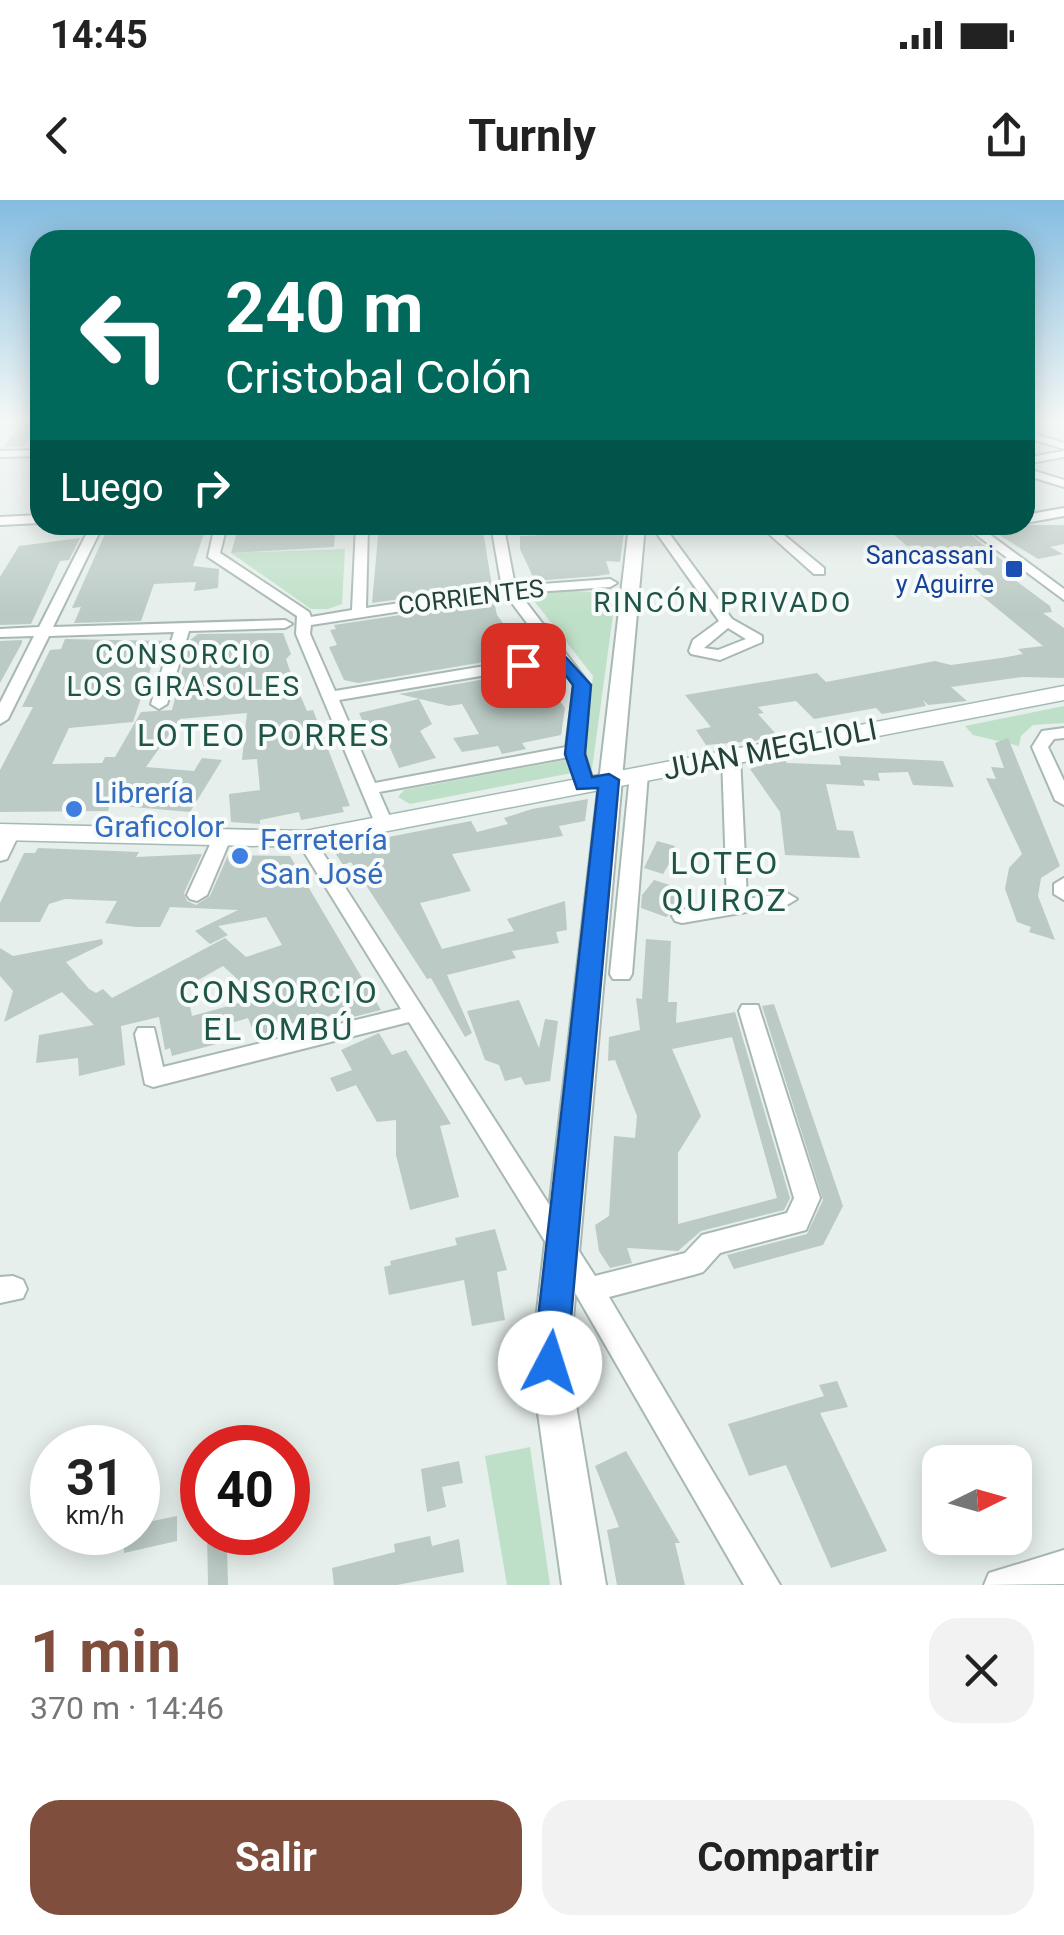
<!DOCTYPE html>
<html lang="es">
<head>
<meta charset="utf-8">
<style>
  :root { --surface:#fff; --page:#f2f2f2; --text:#222; --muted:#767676; --accent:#804e3d }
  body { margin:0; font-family:Roboto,sans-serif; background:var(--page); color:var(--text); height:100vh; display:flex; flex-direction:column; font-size:38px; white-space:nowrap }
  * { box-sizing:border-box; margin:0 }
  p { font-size:32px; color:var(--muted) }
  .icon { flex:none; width:55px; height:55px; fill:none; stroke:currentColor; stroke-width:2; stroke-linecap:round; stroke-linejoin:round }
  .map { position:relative; height:1385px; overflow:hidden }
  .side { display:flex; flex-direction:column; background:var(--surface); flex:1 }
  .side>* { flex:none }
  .guide { position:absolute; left:30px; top:30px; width:1005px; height:305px; border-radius:30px; box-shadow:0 5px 25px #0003; background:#00695c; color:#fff; overflow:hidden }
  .needle { width:65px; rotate:85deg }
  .controls { position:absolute; left:922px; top:1245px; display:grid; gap:20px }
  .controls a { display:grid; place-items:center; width:110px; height:110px; border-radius:20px; background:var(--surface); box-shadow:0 5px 25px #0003; font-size:50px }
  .speed { position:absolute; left:30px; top:1225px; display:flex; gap:20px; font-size:50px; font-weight:700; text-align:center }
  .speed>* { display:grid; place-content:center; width:130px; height:130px; border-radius:50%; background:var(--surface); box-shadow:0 5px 25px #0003; line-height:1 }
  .speed small { font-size:25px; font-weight:400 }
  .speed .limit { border:15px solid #d22; background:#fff; color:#111 }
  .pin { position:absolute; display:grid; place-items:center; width:85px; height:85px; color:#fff; margin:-42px; border-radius:20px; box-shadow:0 5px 15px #0006 }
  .me { position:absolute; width:110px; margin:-55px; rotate:5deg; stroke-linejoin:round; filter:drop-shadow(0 0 8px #0008) }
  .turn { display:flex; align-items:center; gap:35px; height:210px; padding:0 30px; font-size:45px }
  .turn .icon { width:130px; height:130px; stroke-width:2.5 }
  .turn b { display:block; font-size:70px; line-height:85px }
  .then { display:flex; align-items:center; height:95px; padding:0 30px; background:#0003; gap:20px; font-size:38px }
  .round { display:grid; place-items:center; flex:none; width:105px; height:105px; border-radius:30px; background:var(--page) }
  .overview { display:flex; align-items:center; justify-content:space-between; height:170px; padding:0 30px }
  h1 { font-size:60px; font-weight:700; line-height:75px; color:var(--accent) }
  .primary-button { display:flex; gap:20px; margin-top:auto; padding:20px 30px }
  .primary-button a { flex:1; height:115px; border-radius:30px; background:var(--accent); color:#fff; font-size:40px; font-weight:700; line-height:115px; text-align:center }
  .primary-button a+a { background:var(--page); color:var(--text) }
  .status { display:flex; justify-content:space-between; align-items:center; height:70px; padding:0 50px; background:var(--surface); direction:ltr }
  .status svg { height:28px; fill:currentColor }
  header { display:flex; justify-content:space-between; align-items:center; height:130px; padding:0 30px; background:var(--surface); font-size:45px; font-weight:700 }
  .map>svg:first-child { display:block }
  .green { fill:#bfe0c8 }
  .building { fill:#bbcac4; fill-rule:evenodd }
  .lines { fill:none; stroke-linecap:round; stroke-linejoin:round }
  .minor-casing { stroke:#a8b8b2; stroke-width:4 }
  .tertiary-casing { stroke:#a8b8b2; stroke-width:4 }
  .secondary-casing { stroke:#a4bbb3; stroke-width:3 }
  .minor { fill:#fff; fill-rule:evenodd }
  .tertiary { fill:#fff; fill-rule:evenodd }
  .secondary { fill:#fff; fill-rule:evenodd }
  .route { fill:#1a73e8; stroke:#114b97; stroke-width:2.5 }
  .transit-dot { fill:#1a4fb4; stroke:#f7fbf9; stroke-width:4 }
  .shop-dot { fill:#3f7fe0; stroke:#f7fbf9; stroke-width:4 }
  .labels { text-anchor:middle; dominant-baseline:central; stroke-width:8; stroke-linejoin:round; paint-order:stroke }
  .far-transit-label { font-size:25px; fill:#164399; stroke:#f7fbf9; text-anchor:end }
  .far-street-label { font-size:25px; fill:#24423a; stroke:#f7fbf9 }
  .far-neighbourhood-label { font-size:28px; letter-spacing:2.5px; fill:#1f5548; stroke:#f7fbf9 }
  .street-label { font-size:30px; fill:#24423a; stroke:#f7fbf9 }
  .shop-label { font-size:30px; fill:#366cbe; stroke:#f7fbf9; text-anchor:start }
  .neighbourhood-label { font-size:32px; letter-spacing:2.5px; fill:#1f5548; stroke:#f7fbf9 }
</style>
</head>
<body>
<div class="status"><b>14:45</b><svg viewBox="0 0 49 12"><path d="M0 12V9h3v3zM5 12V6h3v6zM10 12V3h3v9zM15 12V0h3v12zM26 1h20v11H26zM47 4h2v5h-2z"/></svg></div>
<header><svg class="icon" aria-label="back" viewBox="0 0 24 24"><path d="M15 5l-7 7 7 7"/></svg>Turnly<svg class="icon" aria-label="share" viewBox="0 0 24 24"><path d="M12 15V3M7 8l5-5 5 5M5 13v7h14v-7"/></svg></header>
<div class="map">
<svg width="1064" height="1385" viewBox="0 0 1064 1385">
  <rect width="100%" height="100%" fill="#e6efeb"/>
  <g class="green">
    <path d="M345 349 342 404 328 409H311L231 353Z"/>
    <path d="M574 391 616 393 592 569 588 570 582 562 593 476 531 397 538 392Z"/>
    <path d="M1064 506V523L1033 525 1021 536 1019 546 973 535 965 526Z"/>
    <path d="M565 560 573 564 572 573 410 604 398 597 404 590Z"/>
    <path d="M530 1247 550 1385H507L485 1256Z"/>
  </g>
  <g class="building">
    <path d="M23 220 40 222 24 246 4 247Z"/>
    <path d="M109 325 206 328 193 366 219 369 218 388 194 391 196 382 154 384 141 421 74 423 81 407 72 408Z"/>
    <path d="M239 325H336L334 347 231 353Z"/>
    <path d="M379 325H471L472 331H483L492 386 372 403Z"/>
    <path d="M883 325H959L1020 375 1011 377 1050 406 1052 412 1043 413 1064 428V478L1022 477 951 487 967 501 928 505 923 500 926 506 882 514 876 508 814 519 796 501 758 507 764 513 758 514 775 533 755 541 706 545 696 530 711 527 685 495 817 473 826 482 935 461 951 465 1001 458 1023 454 1018 449 1043 446 972 388 995 385 960 357 937 359 919 345 907 346Z"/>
    <path d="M983 325H1064V344L1050 347 1063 354 1038 359Z"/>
    <path d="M624 332 620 362 606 361 610 374 597 376 535 381 520 349V336Z"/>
    <path d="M80 338 69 360 60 361 31 424 0 425V377L19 346Z"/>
    <path d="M494 401 497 415 526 455 358 483 344 480 329 447 337 445 330 430 336 429 334 425Z"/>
    <path d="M283 433 291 454 286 459 291 474 307 511 313 510 350 606 342 607 344 612 301 620 299 612 260 620V624L231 622 229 594 260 590 257 559 242 560 247 513 180 519 146 567 194 571 202 558 222 560 190 612 110 605 108 611 0 612V570L33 507H22L50 450 61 449 65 439 167 441 160 465H152L133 522 69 528 52 564 102 563 105 557H115L141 512 172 510 190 440 198 434Z"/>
    <path d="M22 440V443L0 483V441Z"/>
    <path d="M537 470 565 508 561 535 522 543 526 549 502 554 498 546 462 552 453 538 479 534 462 504 449 506 399 494Z"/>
    <path d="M419 499 432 524 420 531 436 558 399 568 384 534 370 537 359 513Z"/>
    <path d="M1008 538 1060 666 1041 678 1038 696 1055 740 1029 732 1031 727 1017 722 1005 689 1009 668 1022 654 986 578 996 579 991 567 1004 568 995 543Z"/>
    <path d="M839 556 943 561 954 587 913 585 908 572 878 573 880 581 863 580 865 586 826 584 837 630 853 631 860 658 785 655 780 612 750 569 783 558 787 563 841 565Z"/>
    <path d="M588 599 585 621 559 626 563 636 452 654 471 691 420 703 442 749 514 731 507 719 565 701 567 730 556 732 559 743 512 751 516 758 447 775 472 833 465 837 431 778 427 779 351 662 343 665 332 648 471 621 477 632 508 624 504 618 532 609Z"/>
    <path d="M657 641 675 646 672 651 676 652 663 674 644 668Z"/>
    <path d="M38 648 139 652 136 657 202 654 184 693 187 701 196 705 210 696 228 655 290 656 381 810 353 817 349 809 321 819 318 813 256 838 248 818 215 828 220 843 172 856 170 848 165 850 159 817 121 826 125 865 79 876 78 858 36 863 39 835 94 825 62 792 4 822 13 791 0 776V748L13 756 102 739 103 744 66 762 89 789 96 793 103 789 112 798 225 738 246 757 282 745 266 717 218 726 228 735 210 744 195 731 238 710 170 707 160 727H136L105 723 117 701 65 699 49 704 40 722H0V703L24 653H35ZM223 766 254 794 241 798 243 802 192 816 186 787Z"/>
    <path d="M654 680 679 688V707L666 717 641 708 642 695Z"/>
    <path d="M646 739 671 741 668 802H677L676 823 735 812 790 998 784 1010 701 1031 678 1051 627 1048 632 1063 610 1068 599 1051 595 1025 609 1016 614 936 635 938 637 916 615 860 608 861 609 837 640 830 636 798 642 799ZM732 837 777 998 678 1024V953L701 916 672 849Z"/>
    <path d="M519 800 539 848 545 819 558 821 550 881 525 885 521 877 505 881 499 865 485 860 467 811Z"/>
    <path d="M774 804 843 1006 823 1045 734 1069 727 1055 807 1034 823 1000 762 806Z"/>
    <path d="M379 833 392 855 406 850 451 924 440 926 459 997 410 1010 396 955V920L377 922 356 885 337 892 330 878 352 870 341 850Z"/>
    <path d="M495 1029 507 1070 497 1072 505 1120 472 1126 464 1080 389 1095 384 1067 391 1065 390 1061 457 1045 455 1038Z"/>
    <path d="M837 1181 848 1207 820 1213 887 1351 831 1368 786 1265 749 1276 728 1224 824 1196 819 1185Z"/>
    <path d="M626 1251 680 1343H675L685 1385H617L607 1330 619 1327 595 1266Z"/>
    <path d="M459 1261 463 1283 442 1287 446 1307 427 1312 421 1269Z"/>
    <path d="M177 1316V1341L124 1353V1332H138V1324Z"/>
    <path d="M207 1332H267L268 1339 227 1348 228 1385H208Z"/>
    <path d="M430 1336 432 1346 459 1339 464 1372 397 1385H334L332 1368 395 1352 394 1344Z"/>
  </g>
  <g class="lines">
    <g class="minor-casing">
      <g id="minor">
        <path d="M1025 231 1064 243V249L1025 237Z"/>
        <path d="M40 250V256L0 257V251Z"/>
        <path d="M1064 251V257L1025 264V258Z"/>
        <path d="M1025 268 1064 280V287L1025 275Z"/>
        <path d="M1064 308V316L1025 323V315Z"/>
        <path d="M40 315V323L0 325V317Z"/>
        <path d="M91 325H103L53 427 285 420 292 424 285 428 189 431 167 504 159 509 151 504 174 432 49 436 8 519 0 524V503L34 436 0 437V429L39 427Z"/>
        <path d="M215 325H227L220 353 309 412 311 417 352 410 356 325H368L366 408 502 388 491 325H616L610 329 505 333 515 386 610 379 617 383 610 387 519 393 590 485 582 545 594 584 591 588H579L569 557 379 592 393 624 391 628H377L296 434 297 416 208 357ZM506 395 551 455 335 491 310 434 311 425ZM558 463 574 485 566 547 375 583 339 500Z"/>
        <path d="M651 325H663L732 419 762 436V442L720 460 691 454 689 451 693 440 719 421ZM728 428 746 439 718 450 704 448Z"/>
        <path d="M759 325H772L824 368V374H814Z"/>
        <path d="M963 325H977L1064 389V400Z"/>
        <path d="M1064 528V538L1054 539 1048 547 1064 581V605L1055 600 1032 547 1042 531Z"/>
        <path d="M731 551 740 556 747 699 787 693 797 699 787 705 682 723 675 721 672 716 675 711 727 702 722 556Z"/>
        <path d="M639 569 648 574 632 774 629 779H613L610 774 630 574Z"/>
        <path d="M11 626 20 632 7 659 0 661V635L4 628Z"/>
        <path d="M222 632 231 638 207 695 197 701 190 699 187 695 213 638Z"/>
        <path d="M305 633 314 639 595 1076 685 1053 702 1035 787 1013 794 998 739 811 742 805H758L820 998 806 1030 720 1053 703 1072 693 1075 609 1097 780 1385H744L551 1051 409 822 153 887 145 884 135 834 138 828H154L163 867 401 809 296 639Z"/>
        <path d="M1064 678V700L1054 694V684Z"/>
        <path d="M13 1076 23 1080 27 1089 23 1098 0 1103V1077Z"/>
        <path d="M1064 1350V1384L984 1385 989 1373Z"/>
      </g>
    </g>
    <g class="tertiary-casing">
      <path id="tertiary" d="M629 325H645L569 1163 606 1385H562L531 1163Z"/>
    </g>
    <g class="secondary-casing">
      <path id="secondary" d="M1064 486V500L305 647 0 640V624L305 631Z"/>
    </g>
    <use href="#minor" class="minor"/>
    <use href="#tertiary" class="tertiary"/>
    <use href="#secondary" class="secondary"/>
  </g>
  <linearGradient id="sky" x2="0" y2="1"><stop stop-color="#84bce0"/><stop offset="0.53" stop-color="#f4f8f6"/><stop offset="1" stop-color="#f4f8f6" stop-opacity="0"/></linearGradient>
  <rect width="1064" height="414" fill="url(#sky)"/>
  <path class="route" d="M562 453 591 485 585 554 592 577 609 574 619 580 567 1163 562 1174 550 1179 538 1174 533 1163 598 588 577 589 565 554 573 485 557 464 523 470 515 465Z"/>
  <rect class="transit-dot" x="1004" y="359" width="20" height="20" rx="5"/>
  <g class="shop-dot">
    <circle cx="74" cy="609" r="10"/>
    <circle cx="240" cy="656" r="10"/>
  </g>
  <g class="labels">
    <g class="far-transit-label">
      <text x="994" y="355">Sancassani<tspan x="994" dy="29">y Aguirre</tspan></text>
    </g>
    <g class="far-street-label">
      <text transform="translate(471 397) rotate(-7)">CORRIENTES</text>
    </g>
    <g class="far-neighbourhood-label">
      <text x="723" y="402">RINCÓN PRIVADO</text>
      <text x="184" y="454">CONSORCIO<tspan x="184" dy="32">LOS GIRASOLES</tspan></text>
    </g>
    <g class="street-label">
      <text transform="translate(770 549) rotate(-11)">JUAN MEGLIOLI</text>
    </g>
    <g class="shop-label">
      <text x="94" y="592">Librería<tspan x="94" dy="34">Graficolor</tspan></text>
      <text x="260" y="639">Ferretería<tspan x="260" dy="34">San José</tspan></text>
    </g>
    <g class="neighbourhood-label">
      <text x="264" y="535">LOTEO PORRES</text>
      <text x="725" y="663">LOTEO<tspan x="725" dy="37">QUIROZ</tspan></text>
      <text x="279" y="792">CONSORCIO<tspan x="279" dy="37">EL OMBÚ</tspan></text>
    </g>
  </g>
</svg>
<div class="controls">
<a><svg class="needle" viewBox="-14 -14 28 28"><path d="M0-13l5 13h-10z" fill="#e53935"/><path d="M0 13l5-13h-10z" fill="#767676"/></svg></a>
</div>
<div class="speed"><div>31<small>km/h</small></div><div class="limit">40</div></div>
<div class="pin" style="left:523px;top:465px;background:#d93025"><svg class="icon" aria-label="arrive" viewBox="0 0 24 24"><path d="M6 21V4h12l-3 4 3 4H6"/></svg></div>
<svg class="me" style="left:550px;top:1163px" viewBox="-20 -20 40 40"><circle r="19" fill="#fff"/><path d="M0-13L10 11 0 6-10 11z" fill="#1a73e8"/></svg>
<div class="guide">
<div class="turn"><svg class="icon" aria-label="left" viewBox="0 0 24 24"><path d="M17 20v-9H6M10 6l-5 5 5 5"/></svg><div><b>240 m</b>Cristobal Colón</div></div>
<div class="then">Luego<svg class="icon" aria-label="right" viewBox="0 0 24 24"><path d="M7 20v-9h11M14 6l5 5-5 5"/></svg></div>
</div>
</div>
<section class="side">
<div class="overview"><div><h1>1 min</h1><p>370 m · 14:46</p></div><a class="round"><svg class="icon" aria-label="close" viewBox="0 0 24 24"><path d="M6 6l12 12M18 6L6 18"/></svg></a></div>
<div class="primary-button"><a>Salir</a><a>Compartir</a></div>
</section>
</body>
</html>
